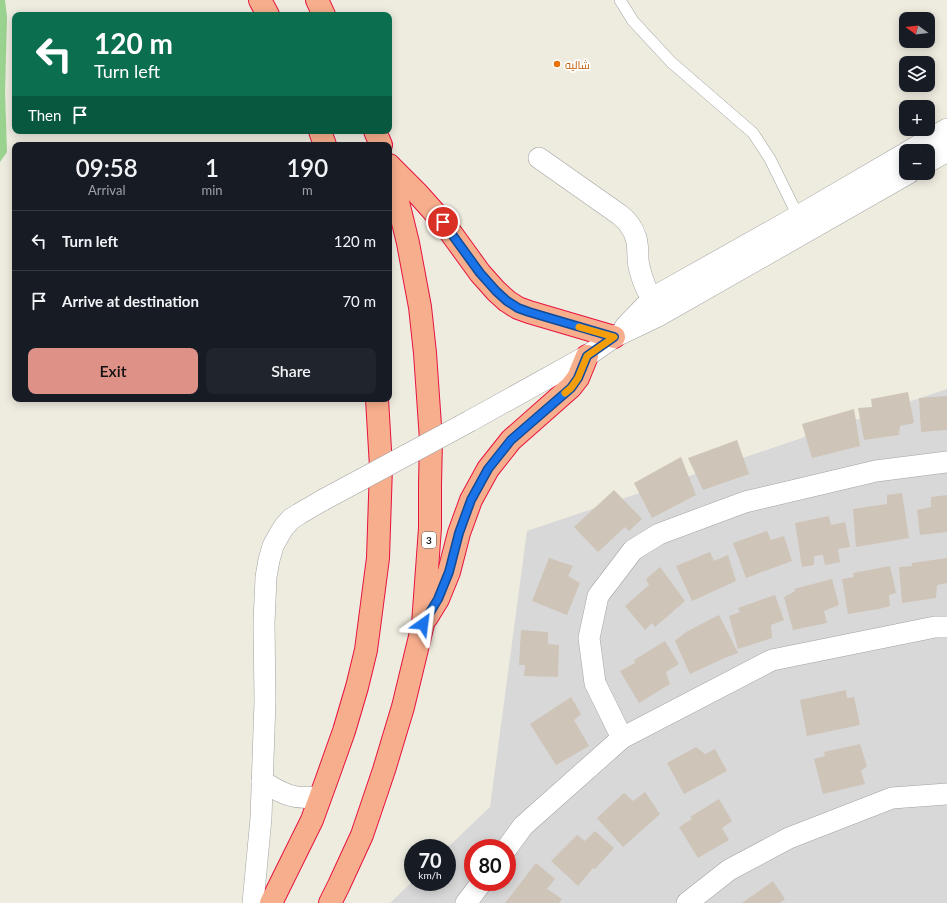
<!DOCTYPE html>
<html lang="en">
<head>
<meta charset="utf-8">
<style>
  :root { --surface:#171b24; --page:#20242c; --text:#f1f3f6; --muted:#9ea1a6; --line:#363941; --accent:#de9187 }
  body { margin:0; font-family:Lato,Cairo,sans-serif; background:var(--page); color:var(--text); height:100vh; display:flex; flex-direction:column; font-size:15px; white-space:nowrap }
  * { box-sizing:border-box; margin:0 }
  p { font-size:13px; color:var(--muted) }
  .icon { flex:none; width:22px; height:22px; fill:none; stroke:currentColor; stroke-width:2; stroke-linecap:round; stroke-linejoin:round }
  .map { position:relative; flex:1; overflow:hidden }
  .sheet { position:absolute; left:12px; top:142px; width:380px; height:260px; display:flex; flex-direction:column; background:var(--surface); border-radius:8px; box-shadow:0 2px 10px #0003 }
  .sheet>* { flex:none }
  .guide { position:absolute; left:12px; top:12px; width:380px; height:122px; border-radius:8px; box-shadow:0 2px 10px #0003; background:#0b6e4f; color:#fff; overflow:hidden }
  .needle { width:26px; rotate:285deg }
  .fabs { position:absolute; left:899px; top:12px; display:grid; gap:8px }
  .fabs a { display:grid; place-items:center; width:36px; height:36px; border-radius:8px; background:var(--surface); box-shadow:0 2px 10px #0003; font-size:20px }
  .speed { position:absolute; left:404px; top:839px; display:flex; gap:8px; font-size:20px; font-weight:700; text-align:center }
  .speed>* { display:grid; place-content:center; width:52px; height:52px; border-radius:50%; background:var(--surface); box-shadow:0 2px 10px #0003; line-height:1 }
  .speed small { font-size:10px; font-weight:400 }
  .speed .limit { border:6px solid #d22; background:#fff; color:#111 }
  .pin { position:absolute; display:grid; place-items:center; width:34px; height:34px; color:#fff; margin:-17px; border:2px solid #fff; border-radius:50%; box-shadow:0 1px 4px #0007 }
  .me { position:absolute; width:44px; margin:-22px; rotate:31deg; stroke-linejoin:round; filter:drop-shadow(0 0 3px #0008) }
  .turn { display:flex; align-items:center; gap:14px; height:84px; padding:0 16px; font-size:18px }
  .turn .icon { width:52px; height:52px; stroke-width:2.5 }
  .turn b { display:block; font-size:28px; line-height:34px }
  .then { display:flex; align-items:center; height:38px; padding:0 16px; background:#0003; gap:8px; font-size:15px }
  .eta { display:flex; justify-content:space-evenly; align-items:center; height:68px; text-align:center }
  .eta b { font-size:24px; font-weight:600; line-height:28px }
  .action { display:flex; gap:8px; margin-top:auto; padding:8px 16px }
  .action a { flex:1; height:46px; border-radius:8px; background:var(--accent); color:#111; font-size:16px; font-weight:600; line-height:46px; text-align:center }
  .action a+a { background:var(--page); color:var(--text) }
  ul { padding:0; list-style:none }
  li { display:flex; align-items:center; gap:12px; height:60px; padding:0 16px; border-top:1px solid var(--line) }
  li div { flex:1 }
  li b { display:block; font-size:15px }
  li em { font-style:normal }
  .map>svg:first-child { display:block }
  .residential { fill:#d9d8d8; fill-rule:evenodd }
  .forest { fill:#9ad28f }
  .building { fill:#cec4b8 }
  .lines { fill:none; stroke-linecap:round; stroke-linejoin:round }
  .service-casing { stroke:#a2a2a2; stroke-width:12 }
  .minor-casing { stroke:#a2a2a2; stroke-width:22 }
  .trunk-casing { stroke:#e61240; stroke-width:24 }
  .service { stroke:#fff; stroke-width:11 }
  .minor { stroke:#fff; stroke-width:21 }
  .trunk { stroke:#f7ae8c; stroke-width:22 }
  .minor-bridge-casing { stroke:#a2a2a2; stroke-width:22; stroke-linecap:butt }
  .minor-bridge { stroke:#fff; stroke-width:21 }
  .route-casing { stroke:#114b97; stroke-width:10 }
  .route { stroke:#1a73e8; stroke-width:7 }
  .slow { stroke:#f59e0b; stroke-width:7 }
  .food-dot { fill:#e8710a; stroke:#fff; stroke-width:1.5 }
  .labels { text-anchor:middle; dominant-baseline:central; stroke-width:3.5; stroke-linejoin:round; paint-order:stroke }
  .shield { fill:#fff; stroke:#5f5f5f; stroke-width:1 }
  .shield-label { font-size:10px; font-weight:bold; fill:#1b1b1b }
  .food-label { font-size:11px; fill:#c56008; stroke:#fff; text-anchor:start }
</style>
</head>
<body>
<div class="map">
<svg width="947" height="903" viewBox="0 0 947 903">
  <rect width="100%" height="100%" fill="#eeebdf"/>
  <path class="residential" d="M947 389V903H390L413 881V882H447V848L490 807 527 531ZM473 848H507V882H473Z"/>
  <path class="forest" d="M0 0H5L7 17 5 92 7 152 0 162Z"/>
  <g class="building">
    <path d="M908 392 914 423 900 426 899 435 864 440 858 408 872 407 871 399Z"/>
    <path d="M947 396V430L921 432 919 398Z"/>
    <path d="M854 409 860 446 812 458 802 424Z"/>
    <path d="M737 440 749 474 703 490 688 458Z"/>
    <path d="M681 457 696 495 652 518 634 483Z"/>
    <path d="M614 490 642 519 629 531 625 527 598 552 574 527Z"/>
    <path d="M902 493 909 538 856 547 853 509 887 504V495Z"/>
    <path d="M947 495V532L920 535 917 510 931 507V497Z"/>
    <path d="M829 516 831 525 845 522 850 547 838 549 840 562 825 565 823 555 814 556V565L802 567 795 523Z"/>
    <path d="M767 531 771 540 784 536 792 561 746 578 733 543Z"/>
    <path d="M710 552 714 561 728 555 736 581 692 601 676 566Z"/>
    <path d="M549 558 573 566 568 576 580 583 567 615 532 601Z"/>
    <path d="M947 558V583L937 585 936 598 902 603 899 567 912 566V563Z"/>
    <path d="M890 566 896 593 889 595 890 606 879 609 848 614 842 579 854 577 853 573Z"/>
    <path d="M660 567 685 601 655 627 652 623 645 630 625 606 649 585 646 579Z"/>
    <path d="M832 579 839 605 824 611 827 623 793 630 784 597 795 591 794 589Z"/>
    <path d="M775 595 784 620 771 625 772 638 738 649 729 616 740 612 738 608Z"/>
    <path d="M719 615 738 653 722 659 690 674 675 641 686 632Z"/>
    <path d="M521 630 548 632V644L559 645 558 677 524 676 525 665H519Z"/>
    <path d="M665 641 679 664 666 672 670 684 639 703 620 671 635 663 634 660Z"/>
    <path d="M846 690 847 698 854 697 860 725 807 736 800 700Z"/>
    <path d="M571 697 581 714 574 720 589 746 556 765 530 724Z"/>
    <path d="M860 744 867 766 861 771 865 784 823 794 814 759 825 756 824 752Z"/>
    <path d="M696 747 705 754 715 749 727 771 684 794 667 763Z"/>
    <path d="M645 792 660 814 623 847 597 818 624 793 633 801Z"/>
    <path d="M719 799 732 821 722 828 729 840 698 858 679 827 692 819 690 817Z"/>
    <path d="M595 831 614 848 595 869 593 868 578 886 551 861 577 835 585 841Z"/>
    <path d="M536 863 555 879 547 889 562 899 559 903H505Z"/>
    <path d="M773 881 785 899 780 903H742Z"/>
  </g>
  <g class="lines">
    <g class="service-casing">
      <path id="service" d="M620 0 633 21 671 62 753 133 770 159 798 216"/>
    </g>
    <g class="minor-casing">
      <g id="minor">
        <path d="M909 151 947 129"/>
        <path d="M539 158 620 215C628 221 633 228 636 238 638 245 638 252 638 260 639 269 644 286 649 293 650 295 652 296 654 297"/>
        <path d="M928 162 947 151"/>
        <path d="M625 327 654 297 798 216 906 153"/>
        <path d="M470 421 587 356 614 337 660 315 909 173"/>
        <path d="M622 738 595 683 589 638 598 596 633 550 659 534 745 502 876 471 947 462"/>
        <path d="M262 781C282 794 296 801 320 796"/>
        <path d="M507 848 523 826 622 738 772 660 935 627H947"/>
        <path d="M253 903 261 818 265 701 264 623 266 577 269 560 273 546 279 535 284 527 291 519 299 514 323 500"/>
        <path d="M466 903 482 882"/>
        <path d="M687 903 729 870 789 838 892 798 947 794"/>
      </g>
    </g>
    <g class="trunk-casing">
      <g id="trunk">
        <path d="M260 0 268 15"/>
        <path d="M317 0 324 15"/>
        <path d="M320 131 325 145"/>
        <path d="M375 131 381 145"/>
        <path d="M390 166 418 194 443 222 480 273 496 291 507 301 518 308 529 312 614 337"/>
        <path d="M427 617 438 599 449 572 459 533 471 500 488 469 511 440 571 387 578 378 587 356"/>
        <path d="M271 903 312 820 328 776 344 731 357 687 366 650 378 558 381 467 377 399"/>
        <path d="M330 903 339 885 362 835 384 770 403 707 423 624 430 528V484L431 440 425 353 420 307 408 243 389 165"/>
      </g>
    </g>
    <use href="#service" class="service"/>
    <use href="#minor" class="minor"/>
    <use href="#trunk" class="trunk"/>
    <g class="minor-bridge-casing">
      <path id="minor-bridge" d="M323 500 470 421"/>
    </g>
    <use href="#minor-bridge" class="minor-bridge"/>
  </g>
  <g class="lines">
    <g class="route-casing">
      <path id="route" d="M423 624 438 599 449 572 459 533 471 500 488 469 511 440 571 388 578 378 587 356 614 337 529 312 518 308 507 301 496 291 480 273 443 222"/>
    </g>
    <use href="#route" class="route"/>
    <path class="slow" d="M565 393 571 388 578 378 587 356 614 337 579 327"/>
  </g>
  <circle class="food-dot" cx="557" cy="64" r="4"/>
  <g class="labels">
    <rect class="shield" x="422" y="532" width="14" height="16" rx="3"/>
    <g class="shield-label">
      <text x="429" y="540">3</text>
    </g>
    <g class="food-label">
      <text x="565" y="64">شاليه</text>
    </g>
  </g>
</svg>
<div class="fabs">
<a><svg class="needle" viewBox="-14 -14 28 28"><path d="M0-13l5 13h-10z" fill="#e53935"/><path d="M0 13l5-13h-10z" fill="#9ea1a6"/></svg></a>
<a><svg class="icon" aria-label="layers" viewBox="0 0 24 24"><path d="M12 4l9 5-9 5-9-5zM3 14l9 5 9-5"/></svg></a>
<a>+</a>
<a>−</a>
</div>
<div class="speed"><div>70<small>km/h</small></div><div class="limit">80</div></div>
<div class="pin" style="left:443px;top:222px;background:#d93025"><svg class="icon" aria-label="arrive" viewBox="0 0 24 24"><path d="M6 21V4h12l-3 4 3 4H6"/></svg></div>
<svg class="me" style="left:423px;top:624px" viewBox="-20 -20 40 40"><path d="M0-17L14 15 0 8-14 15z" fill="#1a73e8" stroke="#fff" stroke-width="4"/></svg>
<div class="guide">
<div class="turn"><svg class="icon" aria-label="left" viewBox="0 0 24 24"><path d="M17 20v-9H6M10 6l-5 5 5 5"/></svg><div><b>120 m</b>Turn left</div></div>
<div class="then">Then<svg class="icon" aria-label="arrive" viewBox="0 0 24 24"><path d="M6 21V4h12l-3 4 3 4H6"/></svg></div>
</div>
<section class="sheet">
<div class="eta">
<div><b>09:58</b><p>Arrival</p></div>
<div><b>1</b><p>min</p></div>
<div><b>190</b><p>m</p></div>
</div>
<ul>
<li><svg class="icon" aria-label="left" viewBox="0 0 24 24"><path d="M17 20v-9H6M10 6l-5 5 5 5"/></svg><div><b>Turn left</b></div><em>120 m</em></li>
<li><svg class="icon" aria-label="arrive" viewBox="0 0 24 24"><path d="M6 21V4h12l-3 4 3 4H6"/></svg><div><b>Arrive at destination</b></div><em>70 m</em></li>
</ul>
<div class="action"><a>Exit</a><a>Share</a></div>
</section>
</div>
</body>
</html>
